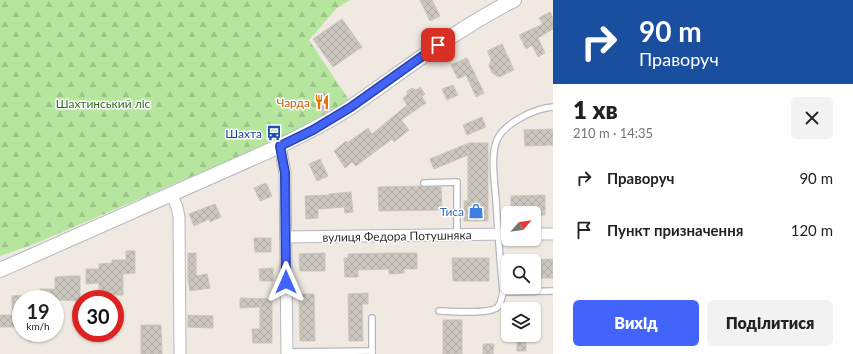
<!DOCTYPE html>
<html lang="uk">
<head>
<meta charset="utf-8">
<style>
  :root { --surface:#fff; --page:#f2f2f2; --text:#222; --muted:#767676; --accent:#4264fb }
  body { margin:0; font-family:Lato,sans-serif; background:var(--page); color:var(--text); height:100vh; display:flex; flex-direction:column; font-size:15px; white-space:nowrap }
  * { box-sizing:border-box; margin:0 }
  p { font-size:13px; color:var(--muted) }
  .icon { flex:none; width:22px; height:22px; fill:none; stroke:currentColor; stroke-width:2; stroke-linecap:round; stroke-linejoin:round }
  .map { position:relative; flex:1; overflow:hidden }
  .panel { display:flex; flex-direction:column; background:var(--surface); width:300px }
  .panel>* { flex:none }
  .hud { background:#1a4fa0; color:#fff; overflow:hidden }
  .needle { width:26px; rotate:62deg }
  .controls { position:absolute; left:501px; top:206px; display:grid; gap:8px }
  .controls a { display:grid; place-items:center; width:40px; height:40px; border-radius:6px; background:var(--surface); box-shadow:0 1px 3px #0004; font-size:20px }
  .speed { position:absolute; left:12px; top:290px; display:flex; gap:8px; font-size:20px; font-weight:700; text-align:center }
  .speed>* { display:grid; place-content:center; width:52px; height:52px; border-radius:50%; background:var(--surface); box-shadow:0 1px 3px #0004; line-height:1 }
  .speed small { font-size:10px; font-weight:400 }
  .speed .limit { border:6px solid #d22; background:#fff; color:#111 }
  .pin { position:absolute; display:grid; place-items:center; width:34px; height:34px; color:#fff; margin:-17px; border-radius:8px; box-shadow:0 2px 6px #0006 }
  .me { position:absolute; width:44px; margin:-22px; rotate:0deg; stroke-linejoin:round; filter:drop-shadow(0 0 3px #0008) }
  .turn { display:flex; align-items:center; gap:14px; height:84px; padding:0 20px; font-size:18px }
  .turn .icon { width:52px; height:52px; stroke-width:2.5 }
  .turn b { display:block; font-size:28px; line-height:34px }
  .round { display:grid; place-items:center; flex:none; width:42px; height:42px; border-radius:6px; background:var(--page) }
  .head { display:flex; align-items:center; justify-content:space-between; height:68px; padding:0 20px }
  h1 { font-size:24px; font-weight:800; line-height:30px }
  .button { display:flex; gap:8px; margin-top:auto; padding:8px 20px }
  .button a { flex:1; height:46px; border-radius:6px; background:var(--accent); color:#fff; font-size:16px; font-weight:800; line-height:46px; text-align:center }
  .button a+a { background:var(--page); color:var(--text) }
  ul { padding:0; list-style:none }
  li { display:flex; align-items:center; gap:12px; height:52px; padding:0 20px }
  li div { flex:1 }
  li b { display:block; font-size:15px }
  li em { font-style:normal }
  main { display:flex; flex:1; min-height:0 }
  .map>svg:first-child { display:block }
  .forest { fill:url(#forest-firs) }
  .building { fill:url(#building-cross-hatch); stroke:#cbc5ba }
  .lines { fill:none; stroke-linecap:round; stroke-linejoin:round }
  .service-casing { stroke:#b4b7c1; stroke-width:8 }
  .minor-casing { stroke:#b4b7c1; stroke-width:13 }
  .tertiary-casing { stroke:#b4b7c1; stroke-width:16 }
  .service { stroke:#fff; stroke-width:5.5 }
  .minor { stroke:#fff; stroke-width:11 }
  .tertiary { stroke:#fff; stroke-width:14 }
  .route-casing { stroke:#2b41a3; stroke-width:10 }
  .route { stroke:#4264fb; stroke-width:7 }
  .labels { text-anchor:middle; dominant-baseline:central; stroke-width:3; stroke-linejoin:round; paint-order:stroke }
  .food-label { font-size:12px; fill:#c56008; stroke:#fff; text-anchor:end }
  .park-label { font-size:12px; fill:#2c6e1b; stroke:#fff }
  .transit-label { font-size:12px; fill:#164399; stroke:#fff; text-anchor:end }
  .shop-label { font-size:12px; fill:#366cbe; stroke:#fff; text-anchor:end }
  .street-label { font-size:12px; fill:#2e2e2e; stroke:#fff }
</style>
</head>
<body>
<main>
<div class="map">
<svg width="553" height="354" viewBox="0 0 553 354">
  <defs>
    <pattern id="forest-firs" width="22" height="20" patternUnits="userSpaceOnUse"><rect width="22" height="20" fill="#b6e59e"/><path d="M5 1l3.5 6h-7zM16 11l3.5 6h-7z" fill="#9dc588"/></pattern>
    <pattern id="building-cross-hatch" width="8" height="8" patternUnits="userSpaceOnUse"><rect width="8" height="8" fill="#cbc7bf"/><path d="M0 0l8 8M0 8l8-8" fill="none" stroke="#afaba4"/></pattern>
  </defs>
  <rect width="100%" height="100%" fill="#efe9e1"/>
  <path class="forest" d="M0 0H350L337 8 309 40 349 100 284 137 34 244 0 256Z"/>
  <g class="building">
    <path d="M420 0H432L440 16 430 21Z"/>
    <path d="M550 12 553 18V29L538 38 545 53 538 57 532 45 526 49 519 35 543 24 539 18Z"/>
    <path d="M342 19 362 47 333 67 313 39Z"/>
    <path d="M502 44 514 70 499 77 492 73 489 66 491 59 487 51Z"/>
    <path d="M467 58 484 93 476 97 466 75 458 79 451 65Z"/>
    <path d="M453 85 458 95 447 100 442 89Z"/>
    <path d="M420 87 425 94 422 97 426 103 401 120 409 130 394 142 392 139 356 166 352 162 345 168 334 151 346 141 347 143 368 128 372 134 407 105 403 98 407 95V91L412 88 416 90Z"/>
    <path d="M320 91 331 109 323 113 313 95Z"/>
    <path d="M482 117 486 127 467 135 463 125Z"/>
    <path d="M553 129V145L525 146 524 130Z"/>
    <path d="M469 143H488V221H464V201H468V155L434 169 430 159Z"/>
    <path d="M320 159 328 176 317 181 309 164Z"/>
    <path d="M266 183 272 196 260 201 254 188Z"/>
    <path d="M421 186 424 187H441L442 210 379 211 378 187Z"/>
    <path d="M351 192 353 212 345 213 344 207 318 209V218L306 219 305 196 329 195V194Z"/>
    <path d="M545 195V215H534V213H511V196Z"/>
    <path d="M215 204 221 217 210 222 209 219 194 226 189 214Z"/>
    <path d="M254 238H271V252H255Z"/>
    <path d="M126 251H135V273L123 274V295H110V299H99V283L86 284V269H99V264L112 263V260H126Z"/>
    <path d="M188 253H196V276L207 274 210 288 190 291 188 280Z"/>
    <path d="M325 253V271H300L299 254Z"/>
    <path d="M389 253H417V269H404V273L389 274V269L358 270V277H345L344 258H348V254Z"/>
    <path d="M452 258H489V281H453Z"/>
    <path d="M553 259V278H534V260Z"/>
    <path d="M273 268V281H260L259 269Z"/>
    <path d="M70 276H80V301L40 299V289H55V277Z"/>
    <path d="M368 293V304H362L363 341H349L348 294Z"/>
    <path d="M299 294H314L315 341H300Z"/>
    <path d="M21 295V327H0V315H12V296Z"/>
    <path d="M240 298 272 299V343H253L252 329H260V307L240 308Z"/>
    <path d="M188 315 213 316V328L188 327Z"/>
    <rect x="443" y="320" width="19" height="34"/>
    <path d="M141 325H161L162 354H141Z"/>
    <path d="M29 333H38L39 341H29Z"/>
    <rect x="517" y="335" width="9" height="16"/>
    <path d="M483 344H494L493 354H483Z"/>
  </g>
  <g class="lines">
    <g class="service-casing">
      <g id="service">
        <path d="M424 183 457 182V235"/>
        <path d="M503 292 553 291"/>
        <path d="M439 311C452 311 489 315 498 307 501 303 502 297 503 292 500 262 498 231 496 201 495 183 490 156 497 140 504 123 536 108 553 107"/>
        <path d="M372 318V354"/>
        <path d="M287 352 372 351"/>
      </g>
    </g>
    <g class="minor-casing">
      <g id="minor">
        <path d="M280 146 285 173 287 354"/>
        <path d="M172 195 177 207 179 217 180 354"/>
        <path d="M534 234H553"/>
        <path d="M286 237 508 234"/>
      </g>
    </g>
    <g class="tertiary-casing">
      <path id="tertiary" d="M0 270 280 146C304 134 329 122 351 107 405 70 456 29 514 0"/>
    </g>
    <use href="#service" class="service"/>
    <use href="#minor" class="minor"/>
    <use href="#tertiary" class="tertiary"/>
  </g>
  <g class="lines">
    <g class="route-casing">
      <path id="route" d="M286 282 285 173 280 146 313 130 351 107 438 45"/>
    </g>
    <use href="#route" class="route"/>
  </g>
  <defs>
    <g id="restaurant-bare" transform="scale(1.2)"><path d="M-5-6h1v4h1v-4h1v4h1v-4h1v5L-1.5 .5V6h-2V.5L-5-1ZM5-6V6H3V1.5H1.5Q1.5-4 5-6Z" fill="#e8710a" stroke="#fff" stroke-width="2.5" paint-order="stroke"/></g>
    <g id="bus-bare" transform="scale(1.2)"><path d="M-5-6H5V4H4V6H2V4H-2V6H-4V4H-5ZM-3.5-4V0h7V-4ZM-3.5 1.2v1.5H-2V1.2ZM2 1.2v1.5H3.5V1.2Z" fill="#1a4fb4" stroke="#fff" stroke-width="2.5" paint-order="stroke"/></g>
    <g id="shop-bare" transform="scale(1.2)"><path d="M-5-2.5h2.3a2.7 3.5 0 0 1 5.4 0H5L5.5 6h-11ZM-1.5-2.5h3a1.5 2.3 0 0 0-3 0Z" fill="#3f7fe0" stroke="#fff" stroke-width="2.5" paint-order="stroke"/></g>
  </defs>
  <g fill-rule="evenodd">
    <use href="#restaurant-bare" x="322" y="102"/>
    <use href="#bus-bare" x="274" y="133"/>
    <use href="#shop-bare" x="476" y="211"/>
  </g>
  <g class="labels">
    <g class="food-label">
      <text x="310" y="102">Чарда</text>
    </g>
    <g class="park-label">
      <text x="103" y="103">Шахтинський ліс</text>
    </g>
    <g class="transit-label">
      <text x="262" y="133">Шахта</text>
    </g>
    <g class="shop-label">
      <text x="464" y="211">Тиса</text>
    </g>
    <g class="street-label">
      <text transform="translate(397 236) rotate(-1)">вулиця Федора Потушняка</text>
    </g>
  </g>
</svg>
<div class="controls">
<a><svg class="needle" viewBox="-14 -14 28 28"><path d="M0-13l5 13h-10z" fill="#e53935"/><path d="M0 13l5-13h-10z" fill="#767676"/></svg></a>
<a><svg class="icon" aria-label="search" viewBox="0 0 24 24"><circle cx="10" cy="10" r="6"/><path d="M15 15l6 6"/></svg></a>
<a><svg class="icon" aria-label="layers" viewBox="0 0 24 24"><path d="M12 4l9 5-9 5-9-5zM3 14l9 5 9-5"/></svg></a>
</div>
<div class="speed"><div>19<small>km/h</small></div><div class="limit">30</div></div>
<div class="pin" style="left:438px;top:45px;background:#d93025"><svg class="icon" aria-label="arrive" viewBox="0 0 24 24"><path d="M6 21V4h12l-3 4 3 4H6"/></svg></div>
<svg class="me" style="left:286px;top:282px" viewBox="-20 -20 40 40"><path d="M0-17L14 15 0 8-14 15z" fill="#4264fb" stroke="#fff" stroke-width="4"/></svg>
</div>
<section class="panel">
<div class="hud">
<div class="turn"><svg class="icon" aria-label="right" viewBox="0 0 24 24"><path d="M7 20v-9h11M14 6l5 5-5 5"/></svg><div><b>90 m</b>Праворуч</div></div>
</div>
<div class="head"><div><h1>1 хв</h1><p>210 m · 14:35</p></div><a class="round"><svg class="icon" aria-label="close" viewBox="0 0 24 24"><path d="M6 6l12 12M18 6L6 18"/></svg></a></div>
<ul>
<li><svg class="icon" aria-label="right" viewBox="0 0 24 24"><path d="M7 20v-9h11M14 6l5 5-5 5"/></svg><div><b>Праворуч</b></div><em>90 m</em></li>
<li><svg class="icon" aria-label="arrive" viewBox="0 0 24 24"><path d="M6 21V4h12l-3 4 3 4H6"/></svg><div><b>Пункт призначення</b></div><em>120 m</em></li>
</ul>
<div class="button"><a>Вихід</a><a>Поділитися</a></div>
</section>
</main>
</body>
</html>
